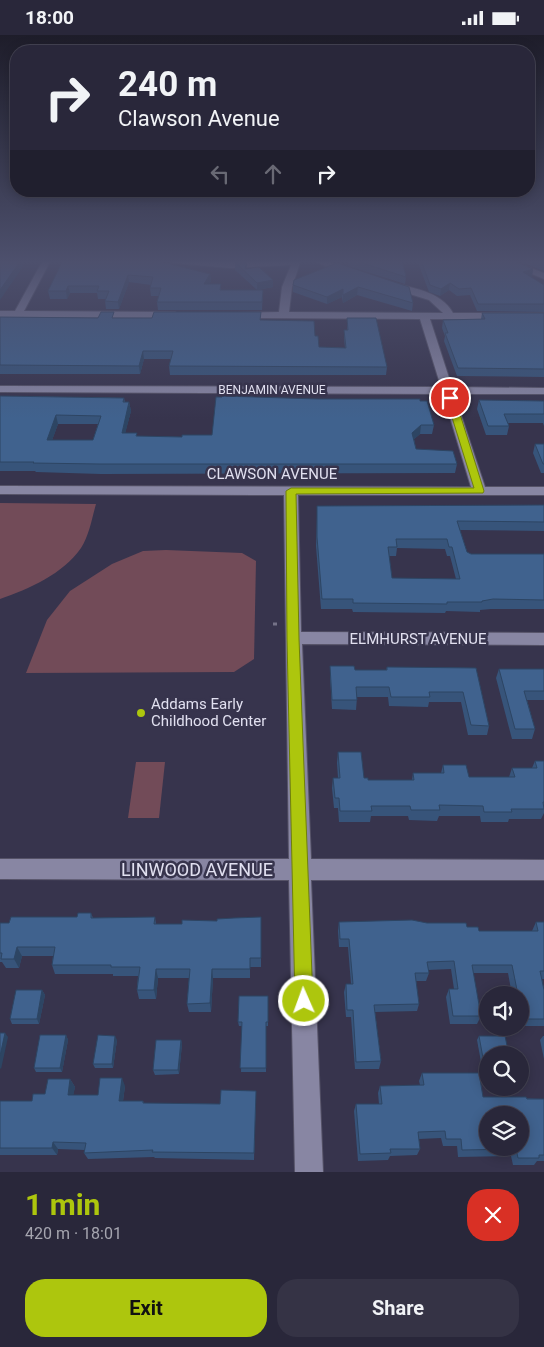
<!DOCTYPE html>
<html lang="en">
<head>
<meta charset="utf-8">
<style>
  :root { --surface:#29273a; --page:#353345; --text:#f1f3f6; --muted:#a5a5af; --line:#454454; --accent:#adc60d }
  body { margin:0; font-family:Roboto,sans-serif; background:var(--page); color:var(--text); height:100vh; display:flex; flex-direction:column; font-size:19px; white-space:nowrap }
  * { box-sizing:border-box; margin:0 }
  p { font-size:16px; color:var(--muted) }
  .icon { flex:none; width:28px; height:28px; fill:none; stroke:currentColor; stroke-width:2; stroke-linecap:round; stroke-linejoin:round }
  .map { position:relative; height:1137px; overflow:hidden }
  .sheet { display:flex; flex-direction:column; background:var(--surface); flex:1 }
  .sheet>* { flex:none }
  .hud { position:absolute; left:10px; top:10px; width:525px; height:152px; border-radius:20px; box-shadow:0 2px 12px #0003,0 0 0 1px var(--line); background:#29273a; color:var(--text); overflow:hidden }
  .fabs { position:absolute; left:479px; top:951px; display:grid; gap:10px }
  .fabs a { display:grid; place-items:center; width:50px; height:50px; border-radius:50%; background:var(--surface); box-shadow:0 2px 12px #0003,0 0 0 1px var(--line); font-size:25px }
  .pin { position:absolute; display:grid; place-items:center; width:42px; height:42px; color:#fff; margin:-21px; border:2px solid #fff; border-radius:50%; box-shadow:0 1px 5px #0007 }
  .me { position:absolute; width:55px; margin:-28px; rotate:358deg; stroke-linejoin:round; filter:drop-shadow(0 0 4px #0008) }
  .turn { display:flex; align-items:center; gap:18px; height:105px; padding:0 25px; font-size:22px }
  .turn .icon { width:65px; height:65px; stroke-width:2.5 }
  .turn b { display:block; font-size:35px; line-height:42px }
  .lanes { display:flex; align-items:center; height:48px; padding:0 25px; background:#0003; justify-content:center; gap:25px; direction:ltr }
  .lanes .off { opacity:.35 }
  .round { display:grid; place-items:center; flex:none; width:52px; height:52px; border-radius:20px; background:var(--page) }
  .summary { display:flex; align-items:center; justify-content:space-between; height:85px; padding:0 25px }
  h1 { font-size:30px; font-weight:700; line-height:38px; color:var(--accent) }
  .action { display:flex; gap:10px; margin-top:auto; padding:10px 25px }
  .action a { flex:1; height:58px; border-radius:20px; background:var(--accent); color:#111; font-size:20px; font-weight:700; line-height:58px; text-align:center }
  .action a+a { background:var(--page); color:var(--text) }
  .status { display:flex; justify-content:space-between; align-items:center; height:35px; padding:0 25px; background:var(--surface); direction:ltr }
  .status svg { height:14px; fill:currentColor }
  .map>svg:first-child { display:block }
  .green { fill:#724b58 }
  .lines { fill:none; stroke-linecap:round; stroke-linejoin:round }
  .street-casing { stroke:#555267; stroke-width:2 }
  .path { stroke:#757288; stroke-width:3; stroke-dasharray:4 4; stroke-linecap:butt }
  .street { fill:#8886a3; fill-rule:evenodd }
  .wall { fill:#37547a; fill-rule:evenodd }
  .shaded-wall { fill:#2d4563 }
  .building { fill:#40628e; stroke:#2d4563; fill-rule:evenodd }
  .route { fill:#adc60d; stroke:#708108 }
  .poi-dot { fill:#adc60d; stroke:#37344d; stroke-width:2 }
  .labels { text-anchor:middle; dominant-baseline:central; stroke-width:5; stroke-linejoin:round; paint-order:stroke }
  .far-street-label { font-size:12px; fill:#e1e0f0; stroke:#37344d }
  .street-label { font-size:15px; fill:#e1e0f0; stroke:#37344d }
  .poi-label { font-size:15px; fill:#e1e0f0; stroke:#37344d; text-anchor:start }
  .near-street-label { font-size:18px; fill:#e1e0f0; stroke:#37344d }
</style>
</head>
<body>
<div class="status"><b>18:00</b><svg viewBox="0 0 49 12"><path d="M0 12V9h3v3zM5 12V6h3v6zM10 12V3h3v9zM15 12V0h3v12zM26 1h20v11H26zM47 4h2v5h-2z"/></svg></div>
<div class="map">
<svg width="544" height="1137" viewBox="0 0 544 1137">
  <rect width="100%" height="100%" fill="#37344d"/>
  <g class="green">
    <path d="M0 468 96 469C92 483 89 501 81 513 63 539 29 554 0 564Z"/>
    <path d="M166 515 242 518 256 526 254 624 234 637 26 638 47 585 70 556 112 529 143 516Z"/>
    <path d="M136 727H165L159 783H128Z"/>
  </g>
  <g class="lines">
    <g class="street-casing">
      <g id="street">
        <path d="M43 225H51L24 276 175 277 180 280 175 283 0 282V276H15Z"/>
        <path d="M169 225 231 227 301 225 292 252 289 277 443 278 429 265 387 252 385 250 390 247C412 253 441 256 453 278H544V284H430L452 352 544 353V359H454L485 452H544V460H298L301 597 544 598V610L302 609 311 824 544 825V845H311L323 1137H295L289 845 0 844V824H289L284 460 0 459V451L471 452 443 359 0 357V351L441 352 420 284 240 283 235 280 236 278 279 277 282 252 291 230 231 233 173 228Z"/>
        <path d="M311 225H324L355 238 350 241 347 240Z"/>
        <path d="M498 225H510L544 238V244Z"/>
      </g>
    </g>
    <path class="path" d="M273 589H280"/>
    <use href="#street" class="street"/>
  </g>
  <g class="wall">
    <path d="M63 225 210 239 211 246 209 249H221V255H263L262 275H158L157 267 159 261H151L150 253 151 250 129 247 119 274H106L105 266 106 264H98L97 258H70L67 264H50L48 256Z"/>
    <path d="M341 225H402L406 242 405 249 348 231V227Z"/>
    <path d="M417 225H512L533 234 532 241 530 242 544 250V277L477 276 470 260 457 261 449 255 440 261 429 257Z"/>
    <path d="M516 225H544V236Z"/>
    <path d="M235 227H247V234L273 252 257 255 235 235Z"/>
    <path d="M337 228 413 268 412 276 357 260 343 268 342 262 327 269 293 257V250Z"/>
    <path d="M482 278H544V342L457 341 444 306 445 301 442 293 443 285 481 284Z"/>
    <path d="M0 282 261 285 315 301 319 312 345 313 344 303V295H347V283L387 332 386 340H170L169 331 171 324H144L140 339H0Z"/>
    <path d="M0 361 124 363 125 367H129L131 376 125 398H137V401L182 402 212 400 318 364 420 366 434 390 432 399H420L414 404 416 414 457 429 455 438 101 439 36 437 35 436H0ZM58 389H98L93 405H52Z"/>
    <path d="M479 365 544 366V391L543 388H508L509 391 507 400H486L477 374Z"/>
    <path d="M535 409H544V438H541L533 418Z"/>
    <path d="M544 470V496L460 495 467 517 471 519H544V574H491L480 575V577L446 576 445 578 353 577 352 574H321L316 511 317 480ZM397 513 445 514 447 521H450L456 544 392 543 389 521H396Z"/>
    <path d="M330 631 355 635H386L387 632 476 633 489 691 487 700H468L461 667H429L428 672 389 671 388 662H357L356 675 332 674 330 641Z"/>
    <path d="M499 634H544V665H527L535 694 532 704H512L496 643Z"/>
    <path d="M338 717 364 743 368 745H412L413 738H441L443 730 469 742H509L512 733H532L535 726H544V778L541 784H509L508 787H481L480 781H439L437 786 409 785 408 781H371L370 787H339L338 773H334L332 753 333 743H338L337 728Z"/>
    <path d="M91 878 93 883 155 882 156 889H182L261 882V932H250V943H213L211 977H189L187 969 189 943H158L156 964H139L137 955 138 941H113V939H55L52 930 53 921H22L19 933H6L2 927H0V888H9L77 882Z"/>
    <path d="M339 887 427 888 467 892 479 896H532L536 887H544V944H542L544 955V991H520V960H512L508 938H473L481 981 477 989H450L446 962 449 954H454L451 934 428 935 429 938 426 946H416L419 969 417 976 375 977 381 1026 379 1034H355L351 982H346L344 957 346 949H351L348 912H339L338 896Z"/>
    <path d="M42 955 45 960 39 989H12L10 984Z"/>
    <path d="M268 961V991H266V1037H241L242 991H239L238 987Z"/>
    <path d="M66 1000 68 1005 62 1037H36L34 1033Z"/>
    <path d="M479 1001 488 1020V1038H483L477 1005Z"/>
    <path d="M543 1001H544V1024L540 1005Z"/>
    <path d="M117 1005 113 1033H95L93 1029Z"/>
    <path d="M181 1005 182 1009 179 1039 155 1040 153 1035Z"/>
    <path d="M422 1038 483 1062 544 1064V1126H537L534 1130H513L511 1121 458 1122 457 1111H443L441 1103 419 1104 420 1114 417 1120 390 1121 388 1125 358 1126 354 1076 356 1069H379L378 1058 380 1051 420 1050 419 1046Z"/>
    <path d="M70 1044 75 1052 73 1060H98L125 1051 123 1066H143L144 1068 220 1069 256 1056 254 1125 155 1123 154 1122 88 1124 84 1118 85 1115 58 1114 57 1120H0V1066H32L45 1059Z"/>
  </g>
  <g class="shaded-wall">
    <path d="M21 225H26L22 233 0 265V255Z"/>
    <path d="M533 234 532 241 521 245 523 237Z"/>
    <path d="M210 239 211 246 205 257 204 249Z"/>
    <path d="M128 240 129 247 119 274 118 267Z"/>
    <path d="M273 245V252L257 255V248Z"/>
    <path d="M450 248 449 255 440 261 441 254Z"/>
    <path d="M68 251 70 258 67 264 66 256Z"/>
    <path d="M358 252 357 260 343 268V260Z"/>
    <path d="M343 254 342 262 327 269V262Z"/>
    <path d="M143 316 144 324 140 339 139 331Z"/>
    <path d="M129 367 131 376 123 407 122 398Z"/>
    <path d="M56 380 58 389 49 414 47 405Z"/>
    <path d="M421 390 420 399 411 407 412 398Z"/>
    <path d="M17 912 22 921 19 933 14 924Z"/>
    <path d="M156 934 158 943 156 964 154 955Z"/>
    <path d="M212 934 213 943 211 977 210 968Z"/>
    <path d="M42 955 45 960 39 989 37 984Z"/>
    <path d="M5 998 8 1002 1 1034 0 1033V1021Z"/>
    <path d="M66 1000 68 1005 62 1037 60 1033Z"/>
    <path d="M115 1001 117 1005 113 1033 112 1029Z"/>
    <path d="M181 1005 182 1009 179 1039 178 1035Z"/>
    <path d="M122 1043 125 1051 122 1073 119 1066Z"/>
    <path d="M70 1044 75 1052 72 1067 68 1060Z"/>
    <path d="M53 1107 58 1114 57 1120 52 1113Z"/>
  </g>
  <g class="building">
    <path d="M1 225H21L0 255V227Z"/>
    <path d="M63 225H154L210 239 204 249H221L220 255H263L262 267H157L161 253H150L153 242 128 240 118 267 105 266 109 256H97L99 251H68L66 256H48Z"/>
    <path d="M353 225H402L406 242Z"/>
    <path d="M421 225H512L533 234 523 237 544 250V269H478L471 253 459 254 450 248 441 254 430 250Z"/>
    <path d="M536 225H544V228Z"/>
    <path d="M235 227H247L245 234 259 232 273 245 257 248Z"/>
    <path d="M337 228 409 252 413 268 358 252 343 260V254L327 262 293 250 294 245Z"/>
    <path d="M101 277H114L112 283H152L154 277H261L260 285 314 286 315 301H318L319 312 346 313 344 295H348L347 283H376L387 332 169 331 173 316H143L139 331 0 330V282L98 283Z"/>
    <path d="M482 278H544V334L458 333 445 298H448L443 285 485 284Z"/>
    <path d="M0 361 124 363 123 367H129L122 398H137L136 401 182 402V400H212L216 362H222V361L318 364H420V366H427L434 390H421L412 398 416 414 453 416 457 429H99L33 428 34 427H0ZM56 380 101 381 93 405H47Z"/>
    <path d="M479 365 544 366V379H504L509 391H488Z"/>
    <path d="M535 409H544V429H543Z"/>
    <path d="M544 470V487L457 486 467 517 471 519H544V565L493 564 482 566V567H447V569L353 568V564H322L317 502V471ZM396 504H447L449 512H452L460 544 392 543 388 512H397Z"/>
    <path d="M330 631H354L355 635H387V632L476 633 489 691 471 690 463 657H429L430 662H391L389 652H356L357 665H332Z"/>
    <path d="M499 634H544V656H524L535 694H515Z"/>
    <path d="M338 717H361L364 743H368V745H414L413 738H444L443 730H466L469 742H515L512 733H537L535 726H544V767H543L544 774H511L512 777H484L483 771 439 770 440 775H411L410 771H371L372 776H340L339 763H335L333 743H340Z"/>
    <path d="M78 878H91V883L155 882 154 889H182V885L217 886V884L234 883 261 882V923H250V934H212L210 968 187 969 190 934H156L154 955H137L140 932H111V930H52L55 912H17L14 924H1L2 918H0V888H9L11 882H77Z"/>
    <path d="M412 885 427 888H466L467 892H478L479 896H538L536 887H544V936H540L544 955V984H524L520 968V960H518L512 930H472L481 981H453L449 954H458L454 926 427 927 429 938H415L419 969 374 970 381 1026 356 1027 353 975H347L346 949H353L349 904H340L339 887Z"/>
    <path d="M16 955H42L37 984H10Z"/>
    <path d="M239 961H268V987H266V1033H240L242 987H238Z"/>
    <path d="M0 998H5L0 1021Z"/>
    <path d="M40 1000H66L60 1033H34Z"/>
    <path d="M98 1000 115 1001 112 1029H93Z"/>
    <path d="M479 1001H505L509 1020H488V1034H485Z"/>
    <path d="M156 1005H181L178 1035H153Z"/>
    <path d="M422 1038H479L483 1062H526L527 1064H544V1120H539V1123H518L516 1114 462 1115 461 1104H446L445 1096 418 1097 420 1114H390L391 1118 360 1119 356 1069H382L380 1051 424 1050ZM488 1080H520V1112H488Z"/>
    <path d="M100 1043H122L119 1066H143V1068L220 1069 221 1055 256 1056 254 1118 152 1117 153 1115 84 1118 86 1108 53 1107 52 1113H0V1066H32L33 1059H45L48 1044H70L68 1060H98Z"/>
  </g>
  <linearGradient id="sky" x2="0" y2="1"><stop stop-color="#1e1d2a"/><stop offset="0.59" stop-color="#4d506d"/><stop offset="1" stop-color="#4d506d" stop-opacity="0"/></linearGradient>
  <rect width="544" height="384" fill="url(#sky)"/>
  <path class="route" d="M450 360 455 363 484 456 483 458 296 459 299 604 313 966 310 972 304 974 298 972 295 966 287 604 286 456 291 453H474L446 363Z"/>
  <circle class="poi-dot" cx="141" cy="678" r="5"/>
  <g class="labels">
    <g class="far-street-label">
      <text x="272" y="355">BENJAMIN AVENUE</text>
    </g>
    <g class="street-label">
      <text x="272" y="439">CLAWSON AVENUE</text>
      <text x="418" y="604">ELMHURST AVENUE</text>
    </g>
    <g class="poi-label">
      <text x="151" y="669">Addams Early<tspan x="151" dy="17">Childhood Center</tspan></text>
    </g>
    <g class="near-street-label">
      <text x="197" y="834">LINWOOD AVENUE</text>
    </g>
  </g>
</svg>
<div class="fabs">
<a><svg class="icon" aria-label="sound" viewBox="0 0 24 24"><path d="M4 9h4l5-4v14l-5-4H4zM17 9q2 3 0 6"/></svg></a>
<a><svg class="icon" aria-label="search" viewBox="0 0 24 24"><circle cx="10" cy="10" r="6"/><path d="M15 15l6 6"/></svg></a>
<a><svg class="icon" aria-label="layers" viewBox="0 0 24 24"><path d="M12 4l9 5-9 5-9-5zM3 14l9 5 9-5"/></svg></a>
</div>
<div class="pin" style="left:450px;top:363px;background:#d93025"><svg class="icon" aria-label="arrive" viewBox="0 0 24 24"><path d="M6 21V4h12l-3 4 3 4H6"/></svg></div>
<svg class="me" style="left:304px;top:966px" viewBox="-20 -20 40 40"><circle r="17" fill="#adc60d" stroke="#fff" stroke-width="3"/><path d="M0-11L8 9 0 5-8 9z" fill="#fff"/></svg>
<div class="hud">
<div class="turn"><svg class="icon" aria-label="right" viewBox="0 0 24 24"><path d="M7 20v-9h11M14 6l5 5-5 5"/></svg><div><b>240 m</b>Clawson Avenue</div></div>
<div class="lanes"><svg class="icon off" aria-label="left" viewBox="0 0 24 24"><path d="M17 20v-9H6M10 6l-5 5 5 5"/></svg><svg class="icon off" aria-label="ahead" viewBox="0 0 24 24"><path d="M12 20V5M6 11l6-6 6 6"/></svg><svg class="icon" aria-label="right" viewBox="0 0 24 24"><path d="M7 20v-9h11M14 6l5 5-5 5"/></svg></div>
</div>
</div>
<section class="sheet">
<div class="summary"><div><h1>1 min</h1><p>420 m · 18:01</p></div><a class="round" style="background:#d93025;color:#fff"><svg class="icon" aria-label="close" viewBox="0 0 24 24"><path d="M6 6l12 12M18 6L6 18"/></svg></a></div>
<div class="action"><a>Exit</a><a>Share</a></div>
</section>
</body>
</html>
